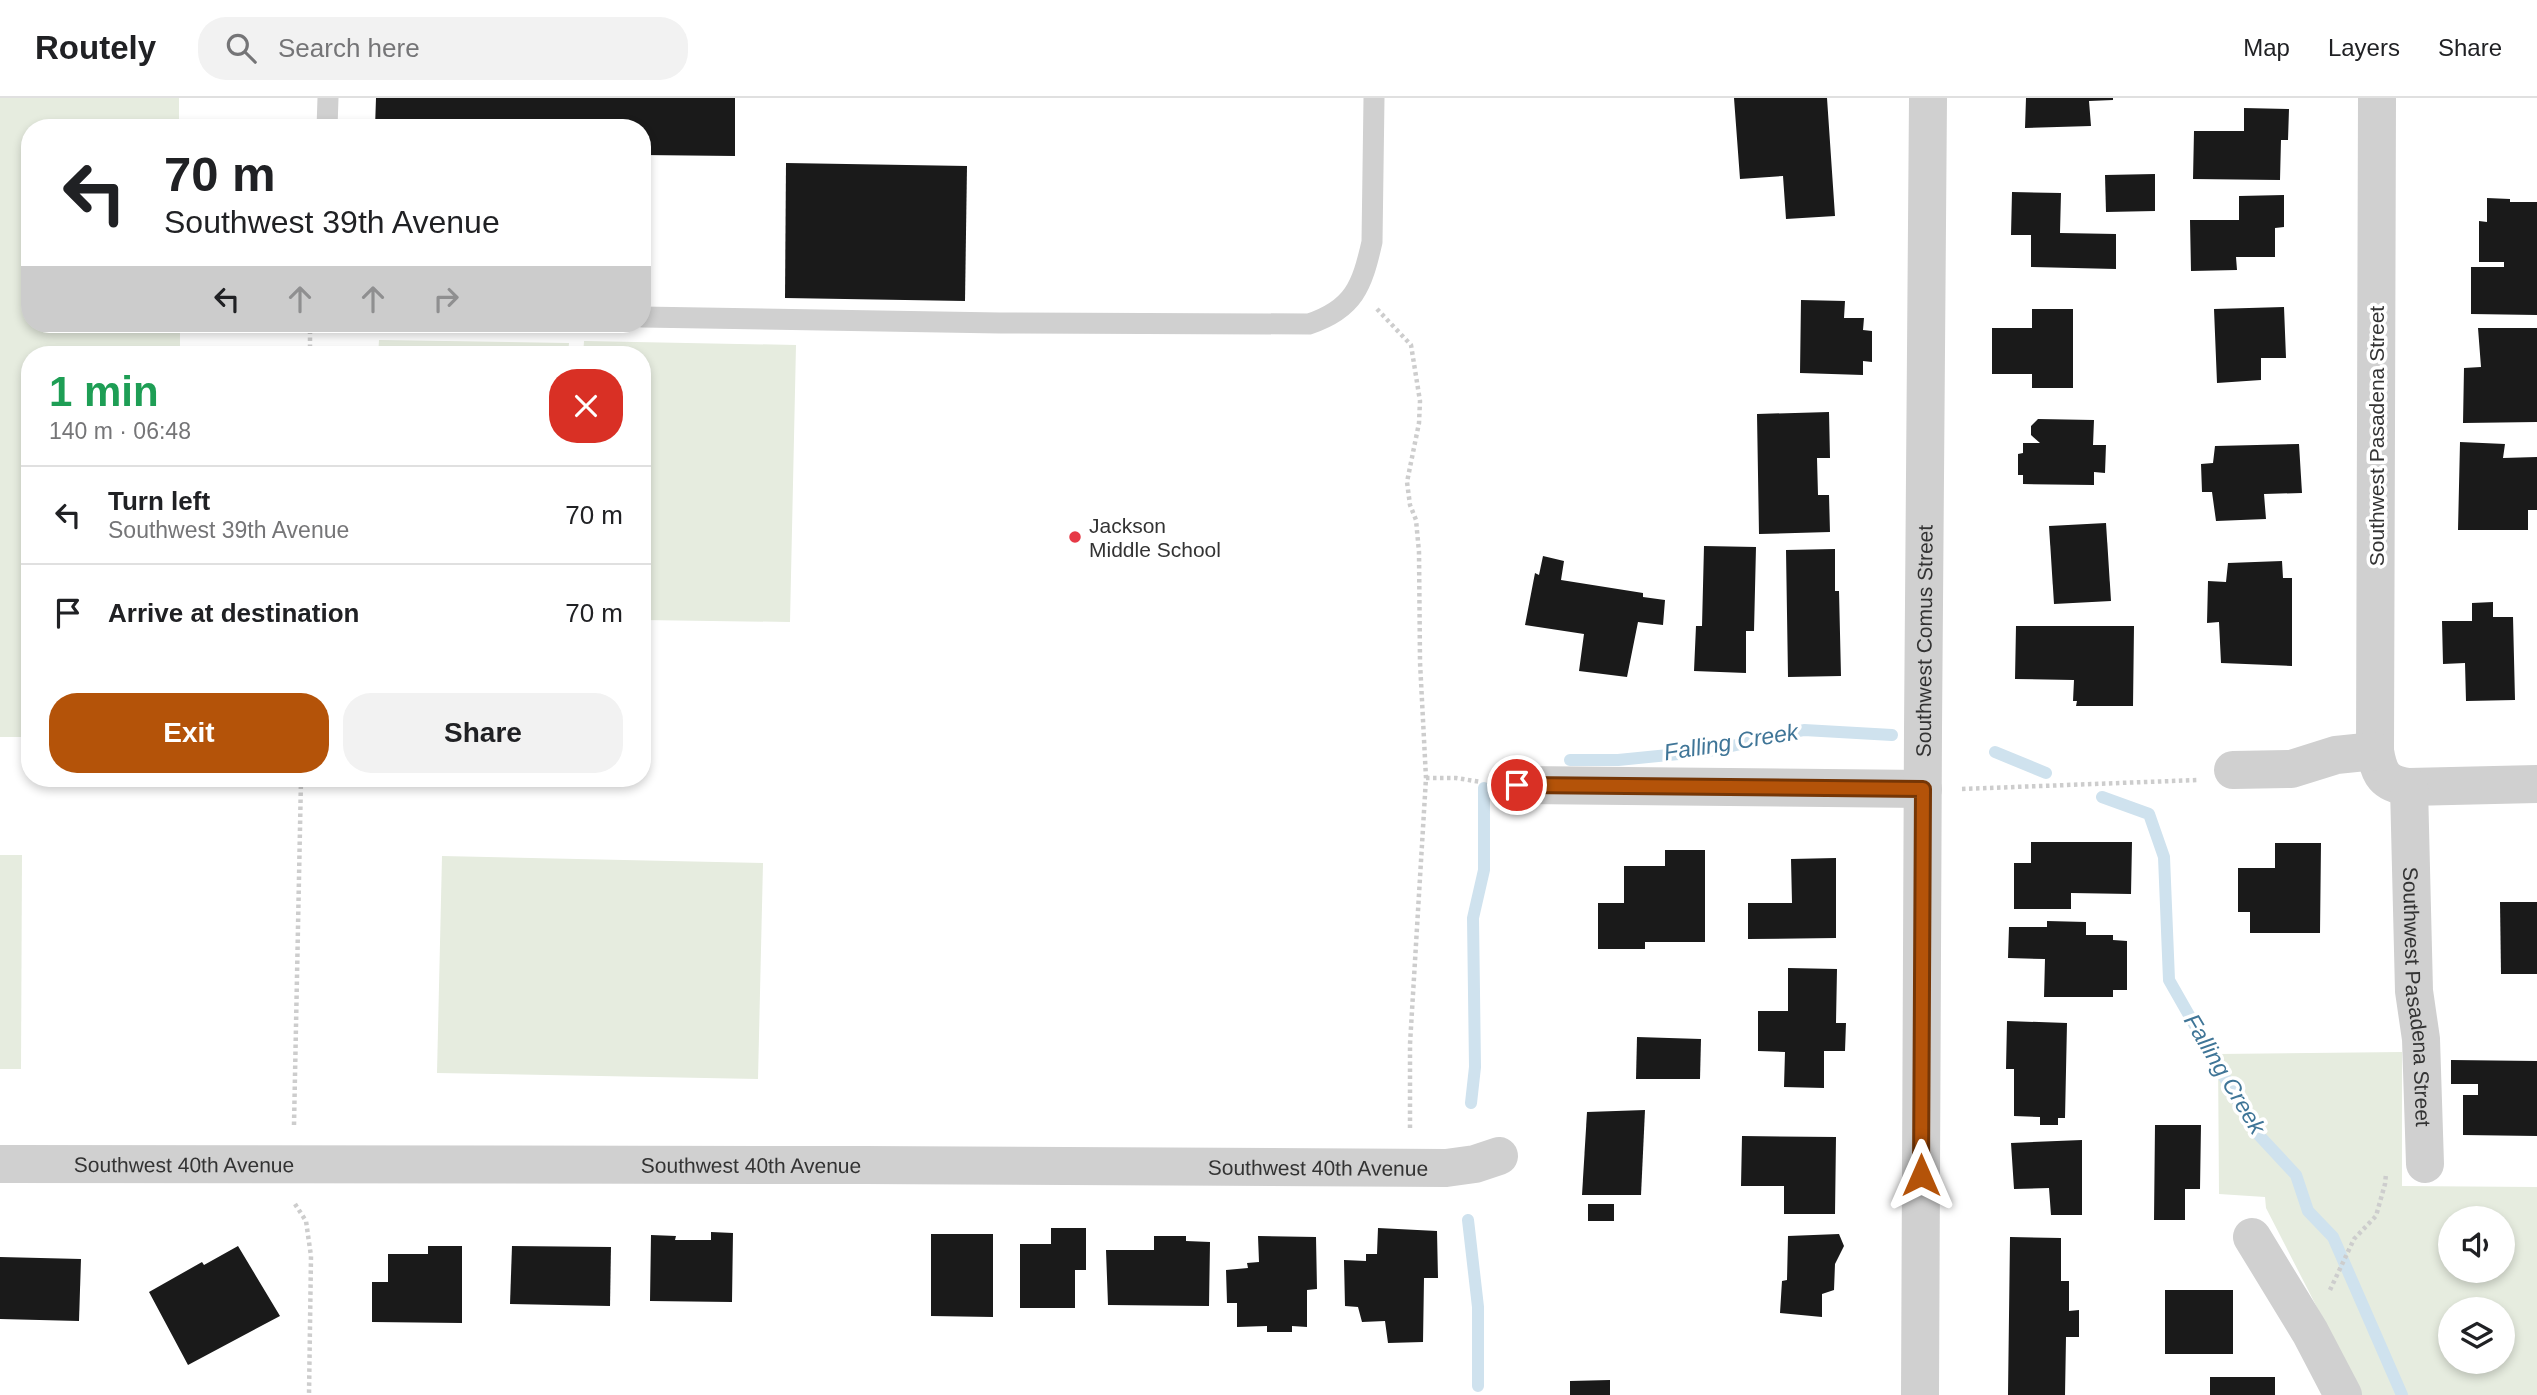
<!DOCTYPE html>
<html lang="en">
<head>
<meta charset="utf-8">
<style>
  :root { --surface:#fff; --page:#f2f2f2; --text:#202124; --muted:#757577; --line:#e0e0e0; --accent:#b45309 }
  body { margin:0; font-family:Helvetica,sans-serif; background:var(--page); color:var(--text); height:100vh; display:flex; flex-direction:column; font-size:26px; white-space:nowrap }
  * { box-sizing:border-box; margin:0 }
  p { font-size:23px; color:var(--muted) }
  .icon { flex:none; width:38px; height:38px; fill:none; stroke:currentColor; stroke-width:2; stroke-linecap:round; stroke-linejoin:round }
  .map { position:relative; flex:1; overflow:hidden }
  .drawer { position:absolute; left:21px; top:248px; width:630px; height:441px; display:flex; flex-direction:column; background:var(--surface); border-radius:28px; box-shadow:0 4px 10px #0003 }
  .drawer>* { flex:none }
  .top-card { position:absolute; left:21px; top:21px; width:630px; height:214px; border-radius:28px; box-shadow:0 4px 10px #0003; background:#fff; color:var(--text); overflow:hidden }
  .tools { position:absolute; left:2438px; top:1108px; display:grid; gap:14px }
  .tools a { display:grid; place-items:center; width:77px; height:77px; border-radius:50%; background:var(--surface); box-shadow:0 4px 10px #0003; font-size:35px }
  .pin { position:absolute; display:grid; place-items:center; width:60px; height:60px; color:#fff; margin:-30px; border:4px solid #fff; border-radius:50%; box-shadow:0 2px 7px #0007 }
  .me { position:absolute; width:77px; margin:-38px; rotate:0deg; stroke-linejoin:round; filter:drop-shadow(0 0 5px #0008) }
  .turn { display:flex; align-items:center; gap:24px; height:147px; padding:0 28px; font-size:32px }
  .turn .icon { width:91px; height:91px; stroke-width:2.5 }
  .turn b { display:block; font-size:49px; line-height:60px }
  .lanes { display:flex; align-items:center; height:66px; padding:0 28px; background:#0003; justify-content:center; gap:35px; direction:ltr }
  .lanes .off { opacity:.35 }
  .round { display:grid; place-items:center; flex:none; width:74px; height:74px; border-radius:28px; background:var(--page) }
  .overview { display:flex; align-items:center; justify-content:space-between; height:119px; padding:0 28px }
  h1 { font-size:42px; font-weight:700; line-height:52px; color:#1e9e55 }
  .action { display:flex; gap:14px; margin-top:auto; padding:14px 28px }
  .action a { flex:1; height:80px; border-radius:28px; background:var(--accent); color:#fff; font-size:28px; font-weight:700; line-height:80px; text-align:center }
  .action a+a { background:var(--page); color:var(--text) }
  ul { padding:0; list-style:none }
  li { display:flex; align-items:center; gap:21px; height:98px; padding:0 28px; border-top:2px solid var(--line) }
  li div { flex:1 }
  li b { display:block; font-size:26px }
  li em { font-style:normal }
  header { display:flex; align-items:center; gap:42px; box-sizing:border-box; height:98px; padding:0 35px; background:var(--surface); border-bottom:2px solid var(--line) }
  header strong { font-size:33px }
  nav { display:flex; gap:38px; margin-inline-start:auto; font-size:24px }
  .search { width:490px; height:63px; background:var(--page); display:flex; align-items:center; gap:18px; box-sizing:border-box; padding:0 24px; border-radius:28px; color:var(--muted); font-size:26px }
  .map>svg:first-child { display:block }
  .green { fill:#e6ecdf; fill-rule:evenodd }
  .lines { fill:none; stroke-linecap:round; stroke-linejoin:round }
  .stream { stroke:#cfe2ee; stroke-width:12 }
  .building { fill:#1a1a1a }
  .path { stroke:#cdcdcd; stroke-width:4.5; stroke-dasharray:3.5 3.5; stroke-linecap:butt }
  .service { stroke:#d0d0d0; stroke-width:21 }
  .minor { stroke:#d0d0d0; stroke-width:38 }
  .route-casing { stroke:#753606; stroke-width:18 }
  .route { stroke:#b45309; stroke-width:12 }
  .poi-dot { fill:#e63946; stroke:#fff; stroke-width:2.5 }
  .labels { text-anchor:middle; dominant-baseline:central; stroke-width:7; stroke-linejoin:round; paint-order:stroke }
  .street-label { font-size:21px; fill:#333; stroke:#fff }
  .poi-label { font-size:21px; fill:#333; stroke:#fff; text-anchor:start }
  .water-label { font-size:23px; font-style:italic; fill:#3f7597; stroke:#fff }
</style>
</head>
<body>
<header>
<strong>Routely</strong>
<div class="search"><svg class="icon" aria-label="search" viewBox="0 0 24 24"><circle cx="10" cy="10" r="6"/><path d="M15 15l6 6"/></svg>Search here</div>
<nav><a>Map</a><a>Layers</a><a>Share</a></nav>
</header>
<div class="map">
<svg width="2537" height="1297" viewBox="0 0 2537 1297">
  <rect width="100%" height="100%" fill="#fff"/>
  <g class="green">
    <path d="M0 0H179V30H30V226H180V257H30V639H0Z"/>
    <path d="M379 242 569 245 568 257H378Z"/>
    <path d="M584 243 796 247 790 524 642 522V257H583Z"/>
    <path d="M0 757H22L21 971H0Z"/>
    <path d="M442 758 763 765 758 981 437 975Z"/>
    <path d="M2402 954V1088L2537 1089V1297H2362L2266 1110 2265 1099 2219 1096 2218 956ZM2450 1120H2502V1172H2450ZM2450 1211H2502V1264H2450Z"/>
  </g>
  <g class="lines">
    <g class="stream">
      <path d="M1995 654 2046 675"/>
      <path d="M1570 662H1618L1709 653 1804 632 1892 637"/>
      <path d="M2102 699 2149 716 2164 759 2169 882 2255 1033 2296 1077 2308 1113 2333 1139 2402 1297"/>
      <path d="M1471 1005 1475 969 1473 820 1484 772V690"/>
      <path d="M1468 1122 1478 1209V1288"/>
    </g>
  </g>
  <g class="building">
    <path d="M376 0H735V58L642 57V30H375Z"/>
    <path d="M1734 0H1827L1835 118 1786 121 1783 78 1740 81Z"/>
    <path d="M2026 0H2113V2L2089 3 2091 28 2025 30Z"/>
    <path d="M2244 10 2289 11 2288 42H2281L2280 82 2193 81 2194 33H2244Z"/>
    <path d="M786 65 967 68 965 203 785 200Z"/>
    <path d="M2155 76V113L2106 114 2105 77Z"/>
    <path d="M2012 94 2061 95 2060 135 2116 136V171L2031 169V137H2011Z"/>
    <path d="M2284 97V129L2275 130V159H2236L2237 172 2191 173 2190 122H2239V98Z"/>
    <path d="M2487 100 2510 101V104H2537V217L2471 216V169H2504V164H2479V123L2487 124Z"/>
    <path d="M1801 202 1845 203 1844 220H1864L1863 232 1872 233V264L1863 263V277L1800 275Z"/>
    <path d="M2284 209 2286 260H2261V282L2217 285 2214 211Z"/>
    <path d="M2032 211H2073V290H2032V276H1992V230H2032Z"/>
    <path d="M2478 230H2537V324L2463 325 2464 270 2481 269Z"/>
    <path d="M1829 314 1830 360H1817L1818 397H1829L1830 434 1759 436 1757 316Z"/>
    <path d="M2038 321 2094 322 2093 347H2106L2105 375 2094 374V387L2023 386V377H2018V356L2023 355V345H2040L2031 337V328Z"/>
    <path d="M2460 344 2505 346 2503 360 2537 359V412H2528V432H2458Z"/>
    <path d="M2299 346 2302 395 2264 396 2266 421 2216 423 2212 394H2202L2201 366 2213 365 2215 348Z"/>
    <path d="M2106 425 2111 503 2054 506 2049 428Z"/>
    <path d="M1704 448 1756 449 1754 533H1746V575L1694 573 1696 528H1702Z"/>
    <path d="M1835 451V493H1839L1841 578 1788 579 1786 452Z"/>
    <path d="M1543 458 1564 463 1561 482 1643 495V499L1665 502 1663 527 1638 524 1627 579 1579 573 1584 536 1525 527 1535 475 1539 477Z"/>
    <path d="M2282 463 2283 480H2292V568L2221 565 2219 524 2207 525 2208 483 2226 484 2228 465Z"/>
    <path d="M2493 504V519H2513L2515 602 2466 603 2465 565 2443 566 2442 523H2472V505Z"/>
    <path d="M2016 528H2134L2133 608H2076L2077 603H2073L2074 582 2015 581Z"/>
    <path d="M2031 744H2132L2131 796 2071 795V811H2014V765H2031Z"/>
    <path d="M2275 745H2321L2320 835H2250V814H2238V770H2275Z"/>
    <path d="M1665 752H1705V844H1645V851H1598V805H1624V768H1665Z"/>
    <path d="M1836 760V840L1748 841V805H1792L1791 761Z"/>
    <path d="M2500 804H2537V876H2501Z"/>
    <path d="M2047 823 2086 824V837H2113V842L2127 843V892H2113V899H2044L2045 861 2008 860 2009 829H2047Z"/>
    <path d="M1788 870 1837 871 1836 925H1846L1845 953H1824V990L1784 989 1785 954 1758 953V913H1788Z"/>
    <path d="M2007 923 2067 925 2065 1020H2058V1027H2040V1019L2014 1018V971H2006Z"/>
    <path d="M1637 939 1701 941 1700 981H1636Z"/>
    <path d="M2451 962 2537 963V1038L2463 1037V997H2478V986H2451Z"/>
    <path d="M1645 1012 1641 1097H1582L1587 1014Z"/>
    <path d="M2155 1027H2201L2200 1091H2185V1122H2154Z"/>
    <path d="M1742 1038 1836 1039 1835 1116H1784V1088H1741Z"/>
    <path d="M2082 1042V1117H2051L2049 1090 2014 1091 2011 1045Z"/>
    <rect x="1588" y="1106" width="26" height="17"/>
    <path d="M1051 1130H1086V1172H1075V1210H1020V1146H1051Z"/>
    <path d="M1378 1130 1437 1133 1438 1180H1424L1423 1244 1388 1245 1385 1223 1362 1224 1358 1209 1345 1208 1344 1162 1366 1163V1156H1377Z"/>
    <path d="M711 1134 733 1135 732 1204 650 1203 651 1137 676 1138 675 1142H711Z"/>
    <path d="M931 1136H993V1219L931 1218Z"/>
    <path d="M1839 1136 1844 1148 1835 1166 1834 1192 1822 1196V1219L1780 1215 1782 1183 1787 1182 1788 1138Z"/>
    <path d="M1154 1138H1186V1143L1210 1144 1209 1208 1108 1207 1106 1152H1154Z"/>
    <path d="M1258 1138 1316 1139 1317 1191 1307 1192V1229L1292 1228V1234H1267V1228L1237 1229V1205H1227L1226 1172 1248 1170 1247 1165 1259 1164Z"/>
    <path d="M2010 1139 2061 1140V1183H2069V1213L2079 1212V1239H2066L2065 1297H2008Z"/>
    <path d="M238 1148 280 1218 188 1267 149 1194 202 1164 204 1167Z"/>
    <path d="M428 1148H462V1225L372 1224V1184H388V1156H428Z"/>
    <path d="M512 1148 611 1149 610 1208 510 1206Z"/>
    <path d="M0 1159 81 1161 79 1223 0 1221Z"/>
    <rect x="2165" y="1192" width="68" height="64"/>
    <rect x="2210" y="1279" width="65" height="18"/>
    <path d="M1610 1282V1297H1570V1283Z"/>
  </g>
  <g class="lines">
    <g class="path">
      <path d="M1377 211 1411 247 1420 303 1419 325 1407 384 1410 407 1416 422 1419 454 1420 564 1426 680 1410 946V1032"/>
      <path d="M310 257V226"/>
      <path d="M1426 680H1456L1481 684"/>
      <path d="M1962 691 2198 682"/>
      <path d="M294 1027 301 681"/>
      <path d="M295 1106 306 1123 311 1158 309 1297"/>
      <path d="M2330 1192 2354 1141 2376 1118 2385 1086 2386 1076"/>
    </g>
    <g class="service">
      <path d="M327 30 328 0"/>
      <path d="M642 219 1000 225 1309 226C1354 211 1362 188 1372 144L1374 0"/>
    </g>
    <g class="minor">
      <path d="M2377 0 2375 653C2379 676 2384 686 2409 689L2537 686"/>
      <path d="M2233 672 2291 671 2336 657 2375 653"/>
      <path d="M1517 687 1923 691"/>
      <path id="s1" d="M2409 689 2414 893 2421 941 2425 1066"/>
      <path id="s2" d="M0 1066 864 1067 1446 1070 1475 1066 1499 1058"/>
      <path d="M2252 1139 2310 1234 2343 1297"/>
      <path id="s3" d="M1920 1297 1923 632 1928 0"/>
    </g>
  </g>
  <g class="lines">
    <g class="route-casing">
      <path id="route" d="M1517 687 1923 691 1921 1077"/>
    </g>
    <use href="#route" class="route"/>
  </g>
  <circle class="poi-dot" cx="1075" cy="439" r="7"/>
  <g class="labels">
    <g class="street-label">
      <text transform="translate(2376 338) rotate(-90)">Southwest Pasadena Street</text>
      <text stroke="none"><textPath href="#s3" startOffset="754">Southwest Comus Street</textPath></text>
      <text stroke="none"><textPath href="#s1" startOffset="210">Southwest Pasadena Street</textPath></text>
      <text stroke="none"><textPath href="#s2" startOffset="184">Southwest 40th Avenue</textPath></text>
      <text stroke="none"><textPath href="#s2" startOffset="751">Southwest 40th Avenue</textPath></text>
      <text stroke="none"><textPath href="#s2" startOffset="1318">Southwest 40th Avenue</textPath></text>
    </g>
    <g class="poi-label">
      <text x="1089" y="427">Jackson<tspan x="1089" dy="24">Middle School</tspan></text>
    </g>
    <g class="water-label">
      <text transform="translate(1731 644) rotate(-9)">Falling Creek</text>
      <text transform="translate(2225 976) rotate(59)">Falling Creek</text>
    </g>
  </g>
</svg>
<div class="tools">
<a><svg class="icon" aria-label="sound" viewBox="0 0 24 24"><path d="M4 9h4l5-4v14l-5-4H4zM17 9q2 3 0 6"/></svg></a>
<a><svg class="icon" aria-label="layers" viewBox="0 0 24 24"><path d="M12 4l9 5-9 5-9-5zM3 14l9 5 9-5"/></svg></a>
</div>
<div class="pin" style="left:1517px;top:687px;background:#d93025"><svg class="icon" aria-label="arrive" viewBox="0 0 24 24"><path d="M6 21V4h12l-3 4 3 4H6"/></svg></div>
<svg class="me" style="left:1921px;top:1077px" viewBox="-20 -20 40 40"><path d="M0-17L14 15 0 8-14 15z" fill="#b45309" stroke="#fff" stroke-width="4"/></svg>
<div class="top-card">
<div class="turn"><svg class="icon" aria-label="left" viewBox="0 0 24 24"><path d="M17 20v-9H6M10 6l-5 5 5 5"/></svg><div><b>70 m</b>Southwest 39th Avenue</div></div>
<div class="lanes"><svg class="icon" aria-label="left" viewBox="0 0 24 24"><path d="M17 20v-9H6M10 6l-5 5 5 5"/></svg><svg class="icon off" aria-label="ahead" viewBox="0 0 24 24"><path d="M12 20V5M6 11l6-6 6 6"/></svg><svg class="icon off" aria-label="ahead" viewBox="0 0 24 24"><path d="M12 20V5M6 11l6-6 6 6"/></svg><svg class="icon off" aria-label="right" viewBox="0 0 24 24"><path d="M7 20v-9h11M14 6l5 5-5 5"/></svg></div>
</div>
<section class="drawer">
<div class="overview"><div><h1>1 min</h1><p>140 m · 06:48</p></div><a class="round" style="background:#d93025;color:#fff"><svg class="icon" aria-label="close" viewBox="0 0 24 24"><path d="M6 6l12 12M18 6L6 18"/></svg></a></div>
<ul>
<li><svg class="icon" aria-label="left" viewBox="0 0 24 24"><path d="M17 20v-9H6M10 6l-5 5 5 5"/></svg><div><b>Turn left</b><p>Southwest 39th Avenue</p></div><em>70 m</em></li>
<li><svg class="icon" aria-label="arrive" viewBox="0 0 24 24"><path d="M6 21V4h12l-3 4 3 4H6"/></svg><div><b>Arrive at destination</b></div><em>70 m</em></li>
</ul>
<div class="action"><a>Exit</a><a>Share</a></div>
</section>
</div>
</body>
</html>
